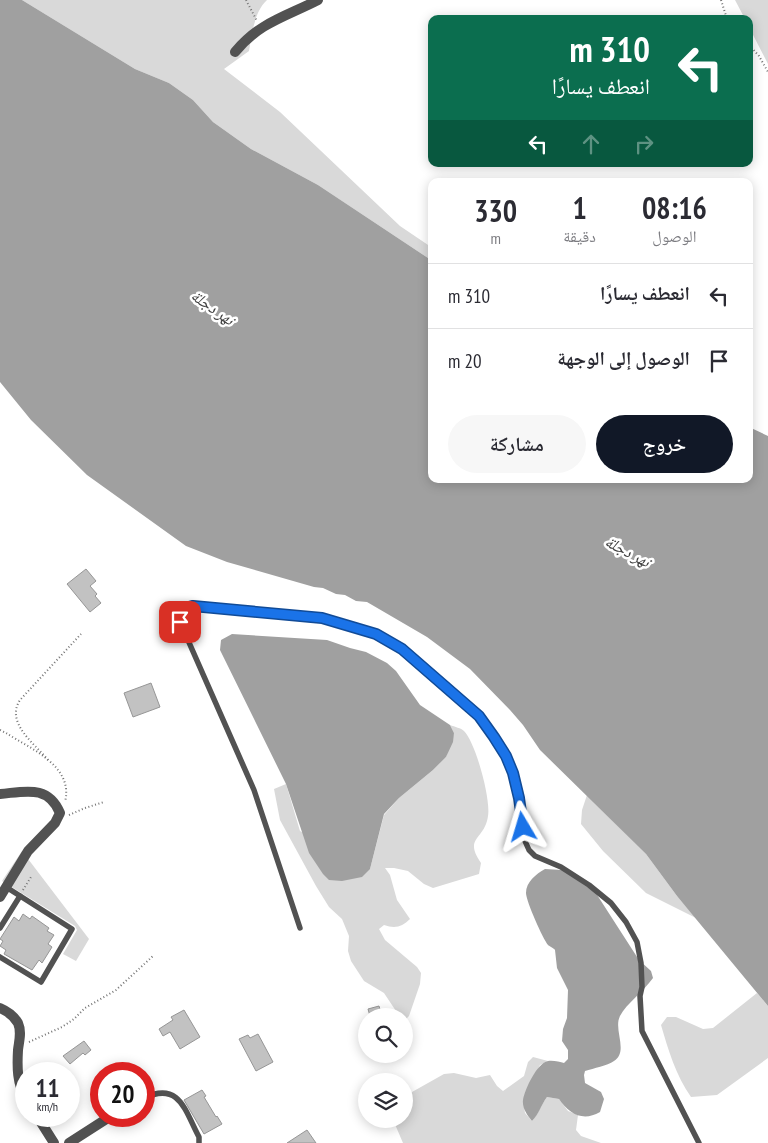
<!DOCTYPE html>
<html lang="ar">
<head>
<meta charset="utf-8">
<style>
  :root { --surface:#fff; --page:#f7f7f7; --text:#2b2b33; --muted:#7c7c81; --line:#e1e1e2; --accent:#111827 }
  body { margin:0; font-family:"PT Sans Narrow","Noto Naskh Arabic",sans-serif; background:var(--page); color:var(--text); direction:rtl; height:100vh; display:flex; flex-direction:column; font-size:19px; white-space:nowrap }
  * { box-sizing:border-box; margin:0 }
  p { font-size:16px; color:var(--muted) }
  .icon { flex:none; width:28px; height:28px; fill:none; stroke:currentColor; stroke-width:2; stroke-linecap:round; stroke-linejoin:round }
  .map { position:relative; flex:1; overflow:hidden; direction:ltr }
  .panel { position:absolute; left:428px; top:178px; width:325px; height:305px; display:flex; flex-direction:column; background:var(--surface); border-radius:10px; box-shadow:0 2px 12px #0003; direction:rtl }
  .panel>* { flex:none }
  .hud { position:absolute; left:428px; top:15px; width:325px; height:152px; border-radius:10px; box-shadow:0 2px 12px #0003; direction:rtl; background:#0b6e4f; color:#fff; overflow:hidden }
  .tools { position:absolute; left:358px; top:1008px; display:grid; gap:10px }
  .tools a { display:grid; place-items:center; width:55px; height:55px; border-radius:50%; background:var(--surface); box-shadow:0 2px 12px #0003; font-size:25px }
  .speed { position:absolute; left:15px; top:1062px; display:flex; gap:10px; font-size:25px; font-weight:700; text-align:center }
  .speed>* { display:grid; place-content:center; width:65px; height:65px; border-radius:50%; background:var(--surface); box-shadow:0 2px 12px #0003; line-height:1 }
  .speed small { font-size:12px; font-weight:400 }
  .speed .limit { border:8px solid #d22; background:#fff; color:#111 }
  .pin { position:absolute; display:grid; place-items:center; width:42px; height:42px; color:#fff; margin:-21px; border-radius:10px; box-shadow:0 2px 8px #0006 }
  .me { position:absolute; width:55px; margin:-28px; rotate:353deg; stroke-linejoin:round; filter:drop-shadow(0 0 4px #0008) }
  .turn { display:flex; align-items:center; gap:18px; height:105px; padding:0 20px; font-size:22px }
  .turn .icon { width:65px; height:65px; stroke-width:2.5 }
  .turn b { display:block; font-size:35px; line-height:42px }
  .lanes { display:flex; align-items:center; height:48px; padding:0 20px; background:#0003; justify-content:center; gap:25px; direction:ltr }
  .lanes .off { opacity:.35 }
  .eta { display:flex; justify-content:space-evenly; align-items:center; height:85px; text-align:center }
  .eta b { font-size:30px; font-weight:600; line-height:35px }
  .primary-button { display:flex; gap:10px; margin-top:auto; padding:10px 20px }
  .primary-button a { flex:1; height:58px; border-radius:30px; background:var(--accent); color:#fff; font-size:20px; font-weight:600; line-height:58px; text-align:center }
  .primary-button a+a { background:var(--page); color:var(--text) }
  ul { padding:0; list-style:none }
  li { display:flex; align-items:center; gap:15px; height:65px; padding:0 20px; border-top:1px solid var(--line) }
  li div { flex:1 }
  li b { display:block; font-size:19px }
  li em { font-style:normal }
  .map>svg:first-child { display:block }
  .green { fill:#d9d9d9 }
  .water { fill:#a0a0a0 }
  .building { fill:#c2c2c2; stroke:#969696 }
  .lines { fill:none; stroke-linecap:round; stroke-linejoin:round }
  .path { stroke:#747474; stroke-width:2; stroke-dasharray:1 2.5; stroke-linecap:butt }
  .service { stroke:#525252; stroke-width:5.5 }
  .minor { stroke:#525252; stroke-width:10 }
  .route-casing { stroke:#114b97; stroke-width:12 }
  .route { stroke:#1a73e8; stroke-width:9 }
  .labels { text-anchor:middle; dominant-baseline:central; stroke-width:5; stroke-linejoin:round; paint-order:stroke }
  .water-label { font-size:16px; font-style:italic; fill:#414141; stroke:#fff }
</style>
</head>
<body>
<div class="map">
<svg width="768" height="1143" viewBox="0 0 768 1143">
  <rect width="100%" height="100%" fill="#fff"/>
  <g class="green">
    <path d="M22 0H267C254 12 252 34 249 51L224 69 280 112 400 226 431 247V260L318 185 251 149 213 122 193 100 169 83 135 69Z"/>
    <path d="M735 0H768V64L749 27V19H745Z"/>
    <path d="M450 725C455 727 461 728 464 731 476 743 491 800 488 816 485 840 463 837 481 863L479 874 433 888 424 884 408 871 394 868H385L390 875 397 900 410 919C402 927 395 929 384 925L379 929 385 940 417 967 421 973 420 984 409 1016 404 1021V1016H400L398 1014 384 993 364 981 351 961 348 951 349 936 342 919 329 907 316 886 280 820 274 789 286 784 300 831 370 869 384 815 399 798 433 770 446 757 454 733Z"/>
    <path d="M587 795 646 854 677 896 696 918 646 893 603 851 581 824 582 810Z"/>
    <path d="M22 851 89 939 76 961 63 954 77 930 75 926 2 881Z"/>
    <path d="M757 993 768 1006V1058L717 1095 691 1097C676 1076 668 1049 661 1025L667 1017H676L703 1029 713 1028Z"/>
    <path d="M533 1057 548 1061 540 1065 523 1101 525 1113 532 1121C539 1113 541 1105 547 1097L559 1099 568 1111 578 1115 576 1130 581 1136 601 1143H403L394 1122 398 1119H404V1110L412 1092 444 1074 454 1073 476 1078 490 1075 497 1086 503 1091 524 1076 528 1062Z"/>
  </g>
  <g class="water">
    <path d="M0 0H22L135 69 169 83 193 100 213 122 251 149 318 185 431 260V479H749V427L768 436V1006L677 896 646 854 540 750 523 725 510 710 470 669 427 637 367 602 356 601 345 595 336 594 323 588 314 587 227 562 186 546 87 475 31 420 0 382Z"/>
    <path d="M232 634 327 640 350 648 366 652 387 663 396 671 420 705 450 725 454 733 453 742 446 757 433 770 399 798 384 814 370 869 362 877 342 881 329 880 323 874 309 853 286 784 220 650 221 640Z"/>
    <path d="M545 869 562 870 592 887 639 960 651 971 653 978C644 991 626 1004 620 1016 613 1030 629 1051 614 1061 607 1066 594 1068 585 1071L584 1075 585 1083 601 1092 604 1099 600 1112C583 1122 569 1114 559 1099L547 1097C541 1105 539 1114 532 1121 527 1115 522 1108 523 1100 525 1089 537 1063 548 1061 553 1060 560 1062 564 1063L568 1059V1050L562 1041 563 1029 567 1018 568 990 557 968 555 950C555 949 549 946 548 945 543 939 526 901 526 893 526 882 536 874 545 869Z"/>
  </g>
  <g class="building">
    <path d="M86 569 96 581 90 586 97 594 95 596 101 603 90 612 67 584Z"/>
    <path d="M151 683 160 707 133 717 124 693Z"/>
    <path d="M23 914 30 919 32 916 49 928 47 931 54 935 48 944 52 947 42 963 39 960 32 970 4 954 6 950 0 946 3 941 0 939 14 917 19 921Z"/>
    <path d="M379 1006 382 1016H370L368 1009Z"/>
    <path d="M184 1010 200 1037 180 1049 170 1032 163 1036 159 1029 173 1020 171 1017Z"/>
    <path d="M258 1034 273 1062 256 1071 239 1039 248 1035 250 1038Z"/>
    <path d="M84 1041 91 1050 85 1055 83 1053 70 1064 63 1056Z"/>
    <path d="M101 1083V1093L96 1096 91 1089Z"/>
    <path d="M202 1090 206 1096 204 1097 216 1117 217 1116 222 1124 204 1134 184 1100Z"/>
    <path d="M307 1130 316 1143H287Z"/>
  </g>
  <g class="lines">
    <g class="path">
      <path d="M246 0 257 21"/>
      <path d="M721 0 727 19"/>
      <path d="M749 45 759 56 768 72"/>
      <path d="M0 730 6 733C31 749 74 766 65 802"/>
      <path d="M48 760C35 744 5 723 20 700L81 634"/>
      <path d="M69 815 85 808 104 802"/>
      <path d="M23 890 31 877"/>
      <path d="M29 1042 62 1027 74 1019 85 1008 116 990 153 956"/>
    </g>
    <g class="service">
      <path d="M0 928 20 896"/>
      <path d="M300 928 254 790 180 622C179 611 183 608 193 606L322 618 376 634 402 649 479 717 506 756 513 773 519 798 525 841 529 850 535 856 561 867 589 885 611 903 626 922 637 942 641 963 642 987 640 996 642 1031 699 1143"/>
      <path d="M0 957 41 982 72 929 6 887"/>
      <path d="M144 1098C180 1081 185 1111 199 1137V1143"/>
    </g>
    <g class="minor">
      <path d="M235 52C260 22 285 17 318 0"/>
      <path d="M0 794C24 792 48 784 60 813L55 823 28 851 0 897"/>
      <path d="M0 1008C7 1011 14 1016 18 1023 22 1032 19 1041 18 1050 17 1067 17 1084 26 1099"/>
      <path d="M37 1116 54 1143"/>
      <path d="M69 1143 111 1116"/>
    </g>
  </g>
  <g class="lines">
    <g class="route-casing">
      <path id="route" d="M180 622C179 611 183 608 193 606L322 618 376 634 402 649 479 716 494 737 506 756 513 773 519 798 523 827"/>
    </g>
    <use href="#route" class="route"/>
  </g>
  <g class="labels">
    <g class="water-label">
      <text transform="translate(213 307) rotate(35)">نهر دجلة</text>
      <text transform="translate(628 551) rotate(28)">نهر دجلة</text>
    </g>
  </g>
</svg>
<div class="tools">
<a><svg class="icon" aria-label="search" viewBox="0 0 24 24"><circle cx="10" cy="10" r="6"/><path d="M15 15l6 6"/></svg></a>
<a><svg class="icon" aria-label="layers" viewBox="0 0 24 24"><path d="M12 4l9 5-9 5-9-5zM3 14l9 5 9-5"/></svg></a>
</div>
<div class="speed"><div>11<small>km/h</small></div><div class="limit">20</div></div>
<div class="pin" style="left:180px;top:622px;background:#d93025"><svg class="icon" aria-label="arrive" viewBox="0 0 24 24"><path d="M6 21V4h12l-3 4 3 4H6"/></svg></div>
<svg class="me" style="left:523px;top:827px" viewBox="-20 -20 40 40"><path d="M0-17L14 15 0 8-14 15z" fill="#1a73e8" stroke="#fff" stroke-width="4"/></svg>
<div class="hud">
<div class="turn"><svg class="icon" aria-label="left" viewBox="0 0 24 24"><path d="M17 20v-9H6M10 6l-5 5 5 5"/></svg><div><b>310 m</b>انعطف يسارًا</div></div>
<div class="lanes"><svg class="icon" aria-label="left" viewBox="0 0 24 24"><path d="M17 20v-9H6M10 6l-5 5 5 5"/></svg><svg class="icon off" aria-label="ahead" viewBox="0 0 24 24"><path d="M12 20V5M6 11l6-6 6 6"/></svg><svg class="icon off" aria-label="right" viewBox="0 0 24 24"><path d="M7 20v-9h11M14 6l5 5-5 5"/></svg></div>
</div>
<section class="panel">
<div class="eta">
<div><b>08:16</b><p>الوصول</p></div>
<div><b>1</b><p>دقيقة</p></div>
<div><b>330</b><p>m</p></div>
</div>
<ul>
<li><svg class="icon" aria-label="left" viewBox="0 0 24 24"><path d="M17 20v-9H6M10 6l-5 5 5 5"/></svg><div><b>انعطف يسارًا</b></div><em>310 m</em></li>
<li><svg class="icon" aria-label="arrive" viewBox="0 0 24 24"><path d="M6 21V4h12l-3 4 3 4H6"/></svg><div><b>الوصول إلى الوجهة</b></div><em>20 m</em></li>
</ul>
<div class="primary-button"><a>خروج</a><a>مشاركة</a></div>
</section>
</div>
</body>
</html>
